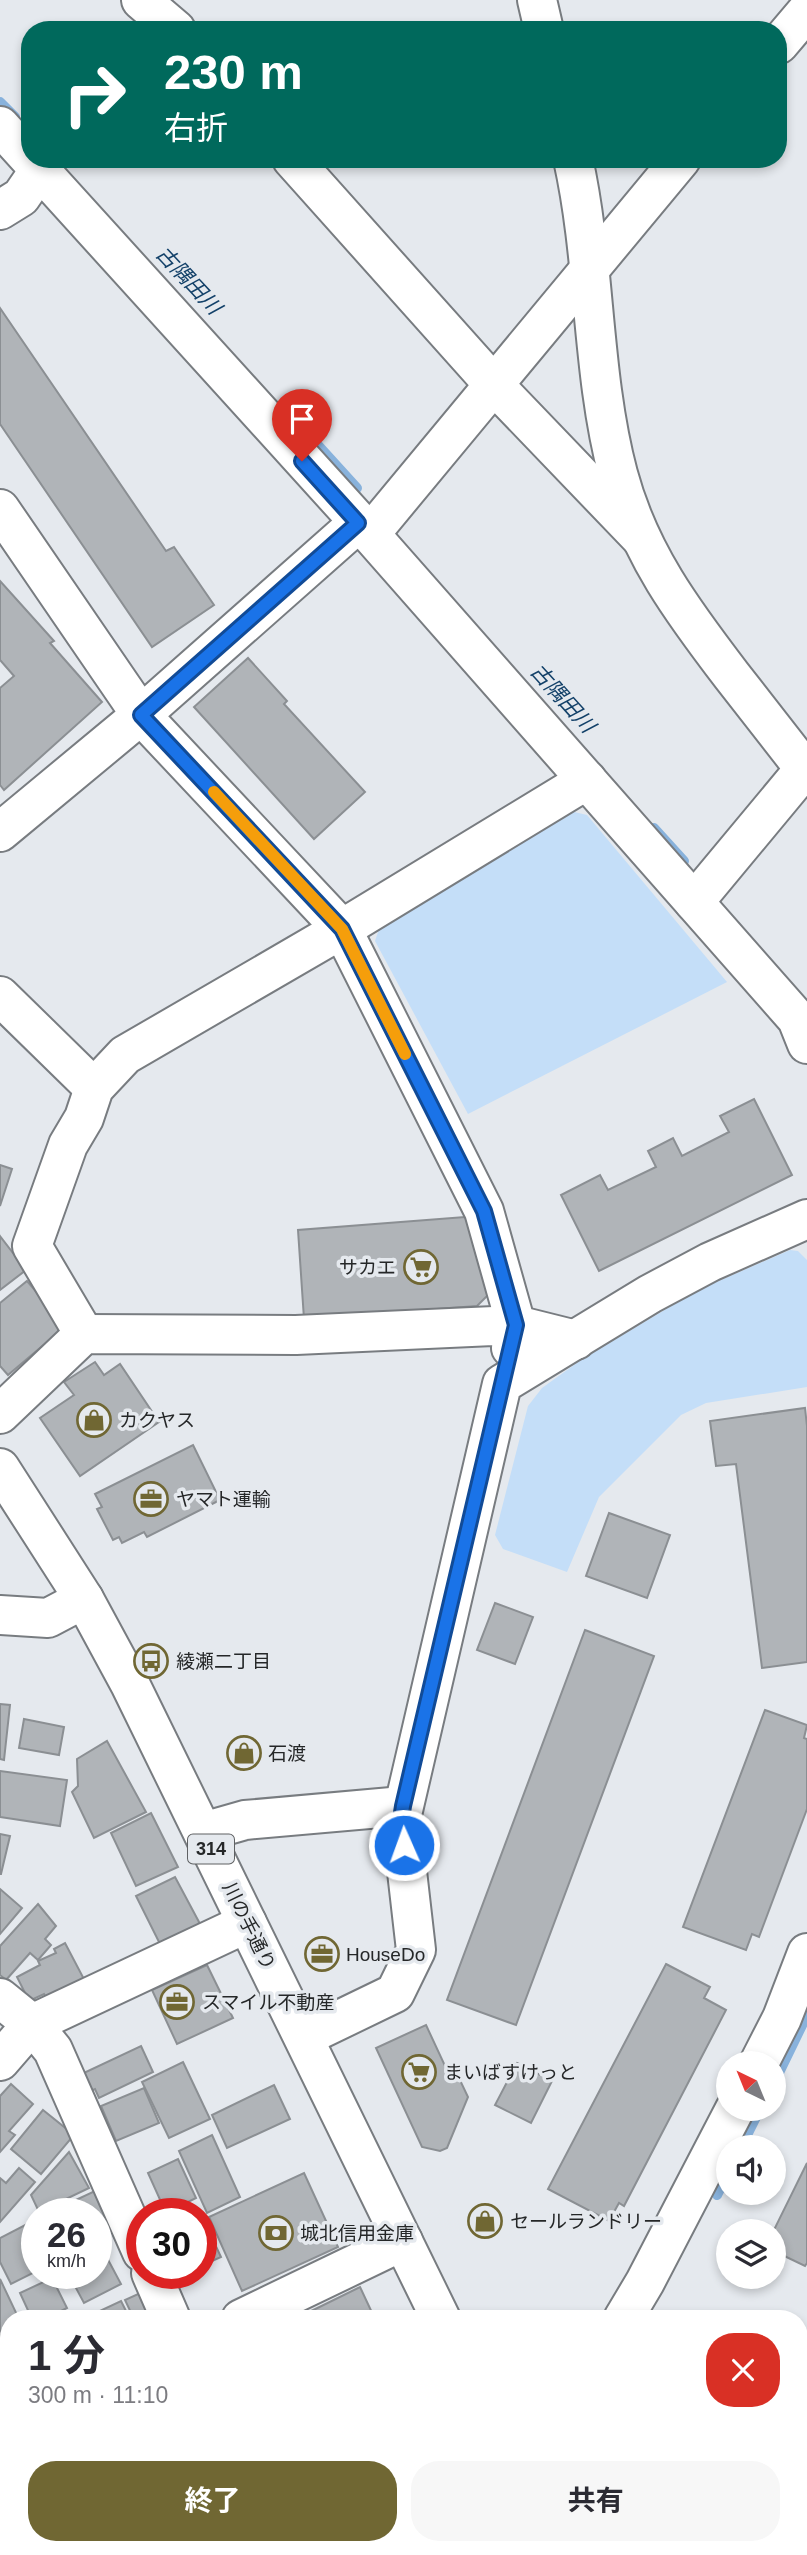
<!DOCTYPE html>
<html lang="ja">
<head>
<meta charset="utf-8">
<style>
  :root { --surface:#fff; --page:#f7f7f7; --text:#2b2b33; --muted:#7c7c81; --accent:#706733 }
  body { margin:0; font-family:Arial,"Noto Sans JP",sans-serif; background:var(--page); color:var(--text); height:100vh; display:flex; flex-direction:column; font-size:26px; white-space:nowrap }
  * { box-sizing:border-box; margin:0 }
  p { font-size:23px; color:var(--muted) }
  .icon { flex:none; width:38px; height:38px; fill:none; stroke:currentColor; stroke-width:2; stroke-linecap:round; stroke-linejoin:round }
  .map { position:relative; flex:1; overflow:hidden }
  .details { position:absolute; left:0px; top:2310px; width:808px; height:245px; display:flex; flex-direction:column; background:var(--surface); border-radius:28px 28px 0 0; box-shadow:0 4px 10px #0003 }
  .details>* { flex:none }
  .top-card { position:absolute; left:21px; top:21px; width:766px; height:147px; border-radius:28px; box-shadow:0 4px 10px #0003; background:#00695c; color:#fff; overflow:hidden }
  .needle { width:46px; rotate:317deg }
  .controls { position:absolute; left:716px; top:2051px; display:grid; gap:14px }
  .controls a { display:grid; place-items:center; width:70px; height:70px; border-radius:50%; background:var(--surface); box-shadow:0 4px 10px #0003; font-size:35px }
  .speed { position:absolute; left:21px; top:2198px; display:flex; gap:14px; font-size:35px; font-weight:700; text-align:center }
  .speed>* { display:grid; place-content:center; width:91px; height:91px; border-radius:50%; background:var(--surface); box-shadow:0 4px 10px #0003; line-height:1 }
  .speed small { font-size:18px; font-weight:400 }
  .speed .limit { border:10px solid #d22; background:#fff; color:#111 }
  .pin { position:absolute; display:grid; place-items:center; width:60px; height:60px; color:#fff; margin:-72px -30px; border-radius:50% 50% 50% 0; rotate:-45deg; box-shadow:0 0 7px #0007 }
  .pin .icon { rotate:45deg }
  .me { position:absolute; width:77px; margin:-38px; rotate:358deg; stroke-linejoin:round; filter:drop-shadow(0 0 5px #0008) }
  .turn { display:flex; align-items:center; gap:24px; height:147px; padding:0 28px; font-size:32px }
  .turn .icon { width:91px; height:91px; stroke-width:2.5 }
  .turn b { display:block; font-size:49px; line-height:60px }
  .round { display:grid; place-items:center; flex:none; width:74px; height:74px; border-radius:28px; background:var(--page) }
  .summary { display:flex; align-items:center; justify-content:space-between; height:119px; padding:0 28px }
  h1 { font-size:42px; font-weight:700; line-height:52px }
  .cta { display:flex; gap:14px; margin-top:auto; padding:14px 28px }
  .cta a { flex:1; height:80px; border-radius:28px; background:var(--accent); color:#fff; font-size:28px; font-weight:700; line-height:80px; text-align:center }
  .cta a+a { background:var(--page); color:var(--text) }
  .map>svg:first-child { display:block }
  .green { fill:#c4def8 }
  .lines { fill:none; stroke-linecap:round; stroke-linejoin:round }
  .stream { stroke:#88b2dc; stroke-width:10 }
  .building { fill:#b0b4b8; stroke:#8b8f93; stroke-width:2 }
  .minor-casing { stroke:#787c80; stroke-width:42 }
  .tertiary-casing { stroke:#787c80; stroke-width:42 }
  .primary-casing { stroke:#787c80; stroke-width:42 }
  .minor { stroke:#fff; stroke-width:38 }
  .tertiary { stroke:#fff; stroke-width:38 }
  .primary { stroke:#fff; stroke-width:38 }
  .route-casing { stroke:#114b97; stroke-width:18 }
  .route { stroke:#1a73e8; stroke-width:12 }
  .slow { stroke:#f59e0b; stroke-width:12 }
  .labels { text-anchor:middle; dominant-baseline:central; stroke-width:7; stroke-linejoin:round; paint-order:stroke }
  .shield { fill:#e5e9ee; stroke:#5f6163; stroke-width:2 }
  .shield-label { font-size:18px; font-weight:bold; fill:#252728 }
  .poi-label { font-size:19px; fill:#252728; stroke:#e5e9ee; text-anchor:start }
  .street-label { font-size:19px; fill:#252728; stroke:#e5e9ee }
  .water-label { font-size:21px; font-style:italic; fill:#134169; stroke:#e5e9ee }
</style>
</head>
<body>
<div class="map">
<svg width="807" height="2555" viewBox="0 0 807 2555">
  <rect width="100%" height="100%" fill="#e5e9ee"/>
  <g class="green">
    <path d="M570 811 587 815 727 982 468 1114 375 941 380 926Z"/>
    <path d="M790 1250 798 1251 807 1260V1387L706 1403 681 1415 599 1497 567 1572 503 1549 495 1535 528 1406 542 1388 581 1360 698 1290Z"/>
  </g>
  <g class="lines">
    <g class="stream">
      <path d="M0 102 15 117"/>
      <path d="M317 444 357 488"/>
      <path d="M654 828 684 861"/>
      <path d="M774 2083 807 2015"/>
      <path d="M741 2147 760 2109"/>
      <path d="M717 2195 728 2173"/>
      <path d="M437 2555 445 2546"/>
    </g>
  </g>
  <g class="building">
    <path d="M0 308 166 551 174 547 214 605 152 647 0 424Z"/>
    <path d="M0 581 54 641 50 643 102 702 4 790 0 785V688L14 676 0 660Z"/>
    <path d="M248 658 287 701 284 704 365 792 314 839 194 707Z"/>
    <path d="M754 1099 792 1175 599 1271 561 1195 600 1175 608 1190 656 1167 648 1151 673 1138 682 1156 729 1132 720 1116Z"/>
    <path d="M0 1165 12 1169 0 1206Z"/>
    <path d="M465 1217 471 1223 491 1292 477 1306 304 1319 298 1230Z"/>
    <path d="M0 1236 26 1270 0 1290Z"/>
    <path d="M27 1281 66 1326 8 1375 0 1366V1303Z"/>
    <path d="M95 1362 104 1375 120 1364 159 1422 80 1476 40 1418 74 1395 64 1382Z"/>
    <path d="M805 1408 807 1426V1662L762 1668 736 1464 716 1466 710 1421Z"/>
    <path d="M193 1445 220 1500 147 1537 144 1532 122 1543 119 1537 113 1540 97 1509 102 1507 95 1494Z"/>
    <path d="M609 1513 670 1535 647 1598 586 1576Z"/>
    <path d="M495 1603 533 1617 515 1664 477 1650Z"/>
    <path d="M585 1630 654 1656 516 2025 447 2000Z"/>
    <path d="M0 1704 10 1705 4 1760 0 1759Z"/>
    <path d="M765 1710 807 1725 804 1738 807 1739V1809L759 1937 752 1934 746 1950 683 1927Z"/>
    <path d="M24 1719 64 1727 59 1755 19 1748Z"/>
    <path d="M107 1741 146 1812 94 1838 72 1792 78 1786 77 1759Z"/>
    <path d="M0 1771 67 1780 60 1826 0 1817Z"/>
    <path d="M151 1813 178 1867 136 1886 111 1833Z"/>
    <path d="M0 1834 10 1836 1 1874H0Z"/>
    <path d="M175 1877 199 1922 196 1937 164 1952 136 1896Z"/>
    <path d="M0 1889 22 1908 0 1934Z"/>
    <path d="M38 1904 56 1926 45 1939 51 1945 38 1960 30 1953 6 1980 0 1975V1946Z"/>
    <path d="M65 1943 86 1983 48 2002 44 1994 29 2001 17 1977 40 1965 38 1961 56 1953 54 1949Z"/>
    <path d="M666 1964 710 1987 704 1998 726 2010 624 2206 619 2203 609 2221 548 2189Z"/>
    <path d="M207 1965 233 2018 177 2044 152 1990Z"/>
    <path d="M426 2025 452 2081 459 2078 468 2097 447 2148 440 2151 422 2147 376 2048Z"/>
    <path d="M141 2046 153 2072 99 2098 95 2089 79 2096 71 2079Z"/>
    <path d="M183 2062 210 2119 169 2138 142 2082Z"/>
    <path d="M517 2063 552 2081 531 2123 495 2105Z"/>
    <path d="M11 2084 33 2104 9 2131 15 2135 0 2152V2096Z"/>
    <path d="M274 2085 290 2119 227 2148 212 2115Z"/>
    <path d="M144 2088 159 2123 116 2141 101 2106Z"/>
    <path d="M43 2110 74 2135 41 2174 11 2149Z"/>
    <path d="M212 2135 240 2197 207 2213 179 2151Z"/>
    <path d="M69 2152 89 2188 39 2212 31 2195Z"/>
    <path d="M178 2159 196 2198 166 2213 148 2173Z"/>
    <path d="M807 2163V2263L805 2266 774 2251V2231H759L762 2224 774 2230Z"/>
    <path d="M19 2168 35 2182 0 2222V2178L6 2183Z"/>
    <path d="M304 2173 338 2247 242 2291 209 2217Z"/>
    <path d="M97 2190 113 2224 96 2232V2214H46Z"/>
    <path d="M37 2219V2271L11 2284 0 2262V2238Z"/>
    <path d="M205 2223 221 2257 201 2266V2225Z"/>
    <path d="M96 2237 121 2284 84 2303 68 2273H96Z"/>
    <path d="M52 2278 67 2308 57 2313 60 2319H32L20 2293Z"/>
    <path d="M0 2279 19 2319H9V2410L0 2415Z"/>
    <path d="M360 2287 375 2319H295Z"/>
    <path d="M149 2289 163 2319H134L125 2300Z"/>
    <path d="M121 2301 130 2319H90L89 2316Z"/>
    <path d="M172 2546H206L210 2555H176Z"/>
    <path d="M266 2546H299L307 2555H256Z"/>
    <path d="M454 2546H489L494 2555H444Z"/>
  </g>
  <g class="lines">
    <g class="minor-casing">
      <g id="minor">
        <path d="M141 0 176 30"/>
        <path d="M779 44 807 11"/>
        <path d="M0 126 370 534 797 1019 807 1044"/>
        <path d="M292 159 495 386 640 537"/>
        <path d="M0 210 21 197 47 159"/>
        <path d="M0 509 141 715 342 929 484 1211 516 1325 576 1340"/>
        <path d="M370 534 681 159"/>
        <path d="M0 832 141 715 358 523"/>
        <path d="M694 902 807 766"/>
        <path d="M0 996 94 1088"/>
        <path d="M84 1334 32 1246 68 1145 84 1118 94 1088 125 1055 342 929 587 780"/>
        <path d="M0 1414 84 1334 296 1335 516 1325 511 1348"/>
        <path d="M0 1615 48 1618 84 1599"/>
        <path d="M203 1832 245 1820 403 1806"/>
        <path d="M0 1998 32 2024 53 2050 142 2252"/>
        <path d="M304 2037 395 1993 416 1950 401 1819 502 1384 650 1294 710 1262 807 1219"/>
        <path d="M0 2061 32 2024 247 1923"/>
        <path d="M759 2063 782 2018 807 1953"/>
        <path d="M151 2273 171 2319"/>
        <path d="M623 2319 645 2282 735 2109"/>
        <path d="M627 2546 628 2555"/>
        <path d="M395 2555 404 2546"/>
      </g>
    </g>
    <g class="tertiary-casing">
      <g id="tertiary">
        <path d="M537 0 544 30"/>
        <path d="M573 159C596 262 591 373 618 474 639 553 683 612 732 676 757 708 782 740 807 772"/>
        <path d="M241 2319 403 2241"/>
        <path d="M0 2436 9 2432"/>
      </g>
    </g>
    <g class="primary-casing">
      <g id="primary">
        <path d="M0 1468 84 1599 130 1684 441 2319"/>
        <path d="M554 2546 558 2555"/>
      </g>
    </g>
    <use href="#minor" class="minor"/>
    <use href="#tertiary" class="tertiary"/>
    <use href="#primary" class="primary"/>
  </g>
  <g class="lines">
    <g class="route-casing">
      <path id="route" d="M302 461 358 523 141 715 342 929 484 1211 516 1325 403 1806 401 1819 404 1845"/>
    </g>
    <use href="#route" class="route"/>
    <path class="slow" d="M214 792 342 929 405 1054"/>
  </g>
  <defs>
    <g id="supermarket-ring" transform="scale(1.75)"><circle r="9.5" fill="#e5e9ee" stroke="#706733" stroke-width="1.5"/><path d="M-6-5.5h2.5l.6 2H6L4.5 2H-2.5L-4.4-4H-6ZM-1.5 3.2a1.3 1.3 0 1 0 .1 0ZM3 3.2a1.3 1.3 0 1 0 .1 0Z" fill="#706733"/></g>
    <g id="shop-ring" transform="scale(1.75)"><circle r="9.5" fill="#e5e9ee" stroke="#706733" stroke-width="1.5"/><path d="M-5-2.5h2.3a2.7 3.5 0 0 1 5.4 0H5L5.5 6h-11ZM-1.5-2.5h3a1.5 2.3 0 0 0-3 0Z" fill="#706733"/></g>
    <g id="office-ring" transform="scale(1.75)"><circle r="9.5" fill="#e5e9ee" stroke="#706733" stroke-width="1.5"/><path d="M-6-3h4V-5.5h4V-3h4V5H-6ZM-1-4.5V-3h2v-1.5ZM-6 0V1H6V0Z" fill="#706733"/></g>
    <g id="bus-ring" transform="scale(1.75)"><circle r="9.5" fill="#e5e9ee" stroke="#706733" stroke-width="1.5"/><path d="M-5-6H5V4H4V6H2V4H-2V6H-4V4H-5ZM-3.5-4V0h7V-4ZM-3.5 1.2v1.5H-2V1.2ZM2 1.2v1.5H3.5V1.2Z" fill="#706733"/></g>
    <g id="bank-ring" transform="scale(1.75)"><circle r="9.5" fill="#e5e9ee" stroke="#706733" stroke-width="1.5"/><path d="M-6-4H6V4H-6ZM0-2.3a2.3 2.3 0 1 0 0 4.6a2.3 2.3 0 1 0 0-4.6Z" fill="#706733"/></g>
  </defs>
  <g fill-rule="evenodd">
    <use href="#supermarket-ring" x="421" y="1267"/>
    <use href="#shop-ring" x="94" y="1420"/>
    <use href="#office-ring" x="151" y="1499"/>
    <use href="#bus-ring" x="151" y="1661"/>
    <use href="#shop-ring" x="244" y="1753"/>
    <use href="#office-ring" x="322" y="1954"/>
    <use href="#office-ring" x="177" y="2002"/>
    <use href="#supermarket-ring" x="419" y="2072"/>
    <use href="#shop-ring" x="485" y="2221"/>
    <use href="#bank-ring" x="276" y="2233"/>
  </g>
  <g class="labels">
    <rect class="shield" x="188" y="1834.5" width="46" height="29" rx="5"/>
    <g class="shield-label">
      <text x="211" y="1849">314</text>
    </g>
    <g class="poi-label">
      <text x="396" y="1267" text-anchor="end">サカエ</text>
      <text x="119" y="1420">カクヤス</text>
      <text x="176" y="1499">ヤマト運輸</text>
      <text x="176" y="1661">綾瀬二丁目</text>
      <text x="268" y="1753">石渡</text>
      <text x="346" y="1954">HouseDo</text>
      <text x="202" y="2002">スマイル不動産</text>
      <text x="444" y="2072">まいばすけっと</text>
      <text x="510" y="2221">セールランドリー</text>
      <text x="300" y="2233">城北信用金庫</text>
    </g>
    <g class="street-label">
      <text transform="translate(249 1926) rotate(64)">川の手通り</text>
    </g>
    <g class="water-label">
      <text transform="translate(189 280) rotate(47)">古隅田川</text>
      <text transform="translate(563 698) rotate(48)">古隅田川</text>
    </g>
  </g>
</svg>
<div class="controls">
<a><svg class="needle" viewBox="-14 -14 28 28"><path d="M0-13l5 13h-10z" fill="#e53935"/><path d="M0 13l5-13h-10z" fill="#7c7c81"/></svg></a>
<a><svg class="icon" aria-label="sound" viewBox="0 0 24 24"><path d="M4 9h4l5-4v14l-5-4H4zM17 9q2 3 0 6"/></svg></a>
<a><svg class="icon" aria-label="layers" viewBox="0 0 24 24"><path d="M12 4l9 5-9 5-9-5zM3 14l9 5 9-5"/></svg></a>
</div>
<div class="speed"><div>26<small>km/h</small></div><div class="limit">30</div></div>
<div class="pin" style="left:302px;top:461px;background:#d93025"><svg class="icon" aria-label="arrive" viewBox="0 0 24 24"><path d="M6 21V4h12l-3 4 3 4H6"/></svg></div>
<svg class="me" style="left:404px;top:1845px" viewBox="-20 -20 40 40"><circle r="17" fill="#1a73e8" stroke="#fff" stroke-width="3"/><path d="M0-11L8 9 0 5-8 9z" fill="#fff"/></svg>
<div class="top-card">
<div class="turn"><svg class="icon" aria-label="right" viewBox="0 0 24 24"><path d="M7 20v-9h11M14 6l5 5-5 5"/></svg><div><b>230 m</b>右折</div></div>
</div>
<section class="details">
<div class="summary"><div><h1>1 分</h1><p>300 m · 11:10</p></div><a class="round" style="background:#d93025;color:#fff"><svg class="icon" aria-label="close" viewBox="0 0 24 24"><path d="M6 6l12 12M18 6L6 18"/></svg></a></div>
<div class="cta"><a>終了</a><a>共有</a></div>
</section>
</div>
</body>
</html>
